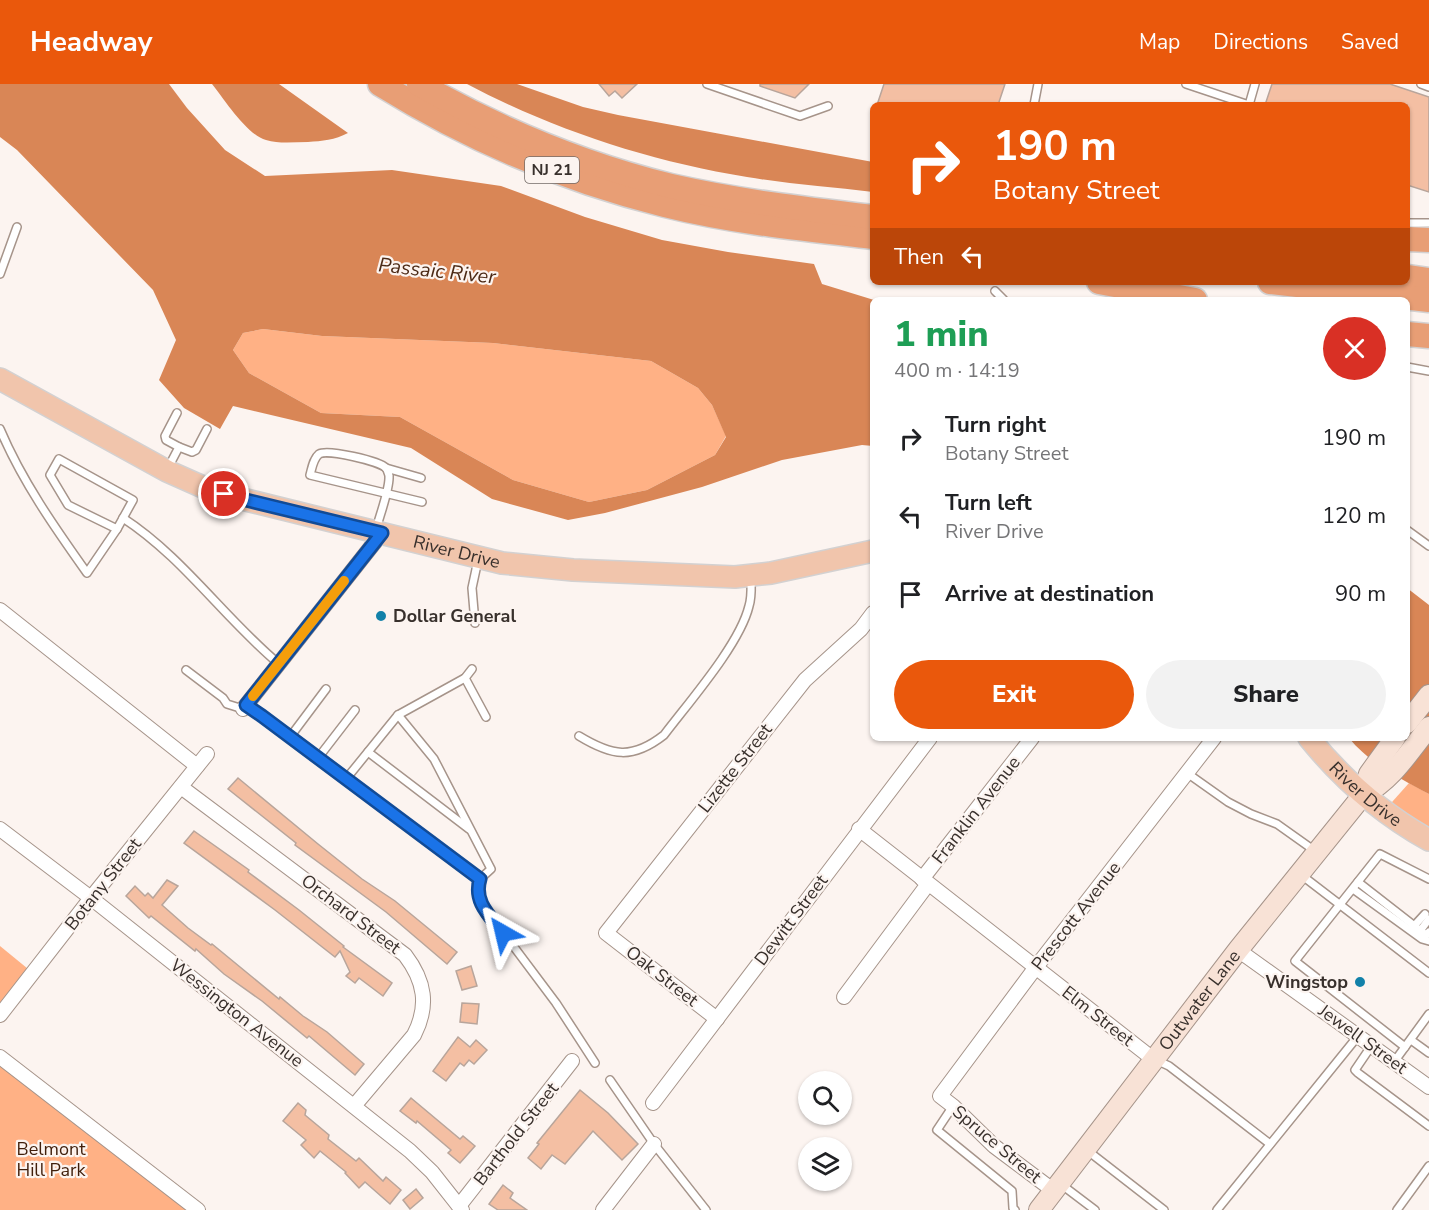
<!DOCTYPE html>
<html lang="en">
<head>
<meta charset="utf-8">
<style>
  :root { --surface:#fff; --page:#f2f2f2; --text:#202124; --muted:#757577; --accent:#ea580c }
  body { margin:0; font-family:"Nunito Sans",sans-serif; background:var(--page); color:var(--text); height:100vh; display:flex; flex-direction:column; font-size:22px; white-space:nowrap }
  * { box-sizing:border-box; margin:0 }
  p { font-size:20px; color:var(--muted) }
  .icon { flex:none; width:33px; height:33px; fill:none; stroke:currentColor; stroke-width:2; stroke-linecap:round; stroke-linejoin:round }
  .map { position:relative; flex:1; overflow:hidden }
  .details { position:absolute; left:870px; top:213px; width:540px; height:444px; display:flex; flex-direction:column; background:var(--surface); border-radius:9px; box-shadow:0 2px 4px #0004 }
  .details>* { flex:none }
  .top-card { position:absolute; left:870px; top:18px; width:540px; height:183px; border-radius:9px; box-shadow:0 2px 4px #0004; background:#ea580c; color:#fff; overflow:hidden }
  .controls { position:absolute; left:798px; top:987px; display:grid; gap:12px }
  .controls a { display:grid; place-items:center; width:54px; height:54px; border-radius:50%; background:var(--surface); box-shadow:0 2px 4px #0004; font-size:30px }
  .pin { position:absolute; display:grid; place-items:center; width:51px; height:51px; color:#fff; margin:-26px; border:3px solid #fff; border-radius:50%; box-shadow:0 2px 6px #0007 }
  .me { position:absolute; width:66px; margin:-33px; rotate:323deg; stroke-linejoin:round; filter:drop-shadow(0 0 4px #0008) }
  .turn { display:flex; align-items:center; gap:21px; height:126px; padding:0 24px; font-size:27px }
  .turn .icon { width:78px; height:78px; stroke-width:2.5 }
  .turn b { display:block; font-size:42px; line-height:51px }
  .then { display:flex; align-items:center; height:57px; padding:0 24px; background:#0003; gap:12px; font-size:22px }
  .round { display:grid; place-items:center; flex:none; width:63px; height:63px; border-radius:32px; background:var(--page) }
  .head { display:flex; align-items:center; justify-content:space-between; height:102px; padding:0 24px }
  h1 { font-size:36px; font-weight:800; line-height:45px; color:#1e9e55 }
  .cta { display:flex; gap:12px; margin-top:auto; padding:12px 24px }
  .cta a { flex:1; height:69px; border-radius:36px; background:var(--accent); color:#fff; font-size:24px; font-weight:800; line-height:69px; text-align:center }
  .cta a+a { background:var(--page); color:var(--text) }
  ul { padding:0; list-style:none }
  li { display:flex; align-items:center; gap:18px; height:78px; padding:0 24px }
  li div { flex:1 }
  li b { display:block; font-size:22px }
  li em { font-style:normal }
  header { display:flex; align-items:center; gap:36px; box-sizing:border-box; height:84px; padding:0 30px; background:var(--accent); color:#fff }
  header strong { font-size:28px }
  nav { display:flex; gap:33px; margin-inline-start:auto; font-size:21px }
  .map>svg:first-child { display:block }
  .green { fill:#ffb185 }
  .water { fill:#d98656; fill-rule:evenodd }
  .building { fill:#f4bfa3; stroke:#b8a59b; stroke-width:1.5 }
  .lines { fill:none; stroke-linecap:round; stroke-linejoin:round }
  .lane-casing { stroke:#a6948a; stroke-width:10 }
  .street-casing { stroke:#a6948a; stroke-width:16 }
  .secondary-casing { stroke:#a6948a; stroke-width:22 }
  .primary-casing { stroke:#d3d1d1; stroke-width:24 }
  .highway-casing { stroke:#d3d1d1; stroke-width:27 }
  .lane { stroke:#fff; stroke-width:7 }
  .street { stroke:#fff; stroke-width:14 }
  .secondary { stroke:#f8e2d6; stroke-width:20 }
  .primary { stroke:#f1c5ac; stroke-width:21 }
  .highway { stroke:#e89e75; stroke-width:24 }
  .route-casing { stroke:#114b97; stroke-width:15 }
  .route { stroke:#1a73e8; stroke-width:10 }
  .slow { stroke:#f59e0b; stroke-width:10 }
  .poi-dot { fill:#1281a9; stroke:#fcf4f0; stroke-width:2 }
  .labels { text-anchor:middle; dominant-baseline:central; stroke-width:4.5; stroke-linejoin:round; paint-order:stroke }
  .shield { fill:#fcf4f0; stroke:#736b67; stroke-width:1.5 }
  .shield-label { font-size:16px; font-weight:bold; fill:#38302c }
  .street-label { font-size:18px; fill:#38302c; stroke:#fcf4f0 }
  .poi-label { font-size:18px; font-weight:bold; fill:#38302c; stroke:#fcf4f0; text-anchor:start }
  .park-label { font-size:18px; fill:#411f0b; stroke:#fcf4f0 }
  .water-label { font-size:20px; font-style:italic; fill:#4c2a16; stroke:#fcf4f0 }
</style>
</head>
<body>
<header>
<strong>Headway</strong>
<nav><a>Map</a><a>Directions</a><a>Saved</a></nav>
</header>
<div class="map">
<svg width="1429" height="1126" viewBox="0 0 1429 1126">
  <rect width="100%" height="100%" fill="#fcf4f0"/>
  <g class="green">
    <path d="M263 245 322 252 493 259 651 277 698 304 712 321 726 352 715 371 647 406 589 418 513 396 400 333 321 329 249 289 233 266 243 249Z"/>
    <path d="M1409 699 1429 710V753L1384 727Z"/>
    <path d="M0 862 33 889 0 931Z"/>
    <path d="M0 973 198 1126H0Z"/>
  </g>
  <g class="water">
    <path d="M0 0H169L187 24 225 66 265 92 392 86 501 102 585 133 662 156 728 168 814 180 822 200 874 216 873 362 862 361 782 376 702 403 605 429 568 436 492 415 411 364 233 322 220 345 184 324 159 296 176 256 153 206 17 66 0 53ZM263 245 322 252 493 259 651 277 698 304 712 321 726 353 715 371 647 406 589 418 513 396 400 333 321 329 249 289 233 266 243 249Z"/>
    <path d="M212 0H279L348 49C335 56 322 57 308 58 294 58 279 60 266 56 247 51 224 15 212 0Z"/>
    <path d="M467 0H517L583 23 618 31 873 78V108C831 103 789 100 747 93 649 77 554 46 467 0Z"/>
    <path d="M1407 504 1429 521V710C1401 695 1369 679 1349 654H1407Z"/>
  </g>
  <g class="building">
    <path d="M599 0H637L622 14 615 7 609 12Z"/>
    <path d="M760 0H809L795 14 760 2Z"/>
    <path d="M884 0H1005L998 21H877Z"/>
    <path d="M1272 0H1390L1429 13V108L1407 101V21H1265Z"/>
    <path d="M238 694 318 760 362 795 395 817 457 868 447 880 386 828 295 761 296 759 228 705Z"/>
    <path d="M194 747 249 786 248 788 299 826 344 862 343 863 392 899 383 912 359 894 355 899 346 892 350 888 340 867 335 873 275 826 184 759Z"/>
    <path d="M167 796 178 802 162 821 188 844 211 861 212 860 279 915 280 913 303 932 327 948 364 980 355 991 309 952 307 954 262 917 224 890 196 865 195 867 151 832 149 834 126 812 135 802 145 812 148 809 153 814Z"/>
    <path d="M471 882 477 902 462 906 456 887Z"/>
    <path d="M462 919 479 920 477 940 460 938Z"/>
    <path d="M458 953 470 963 476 956 487 966 474 980 469 976 464 982 460 979 446 997 433 987Z"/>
    <path d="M580 1006 608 1029 638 1060 622 1076 593 1047 565 1080 552 1071 541 1085 528 1074 539 1060 537 1059Z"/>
    <path d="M411 1014 460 1055 463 1052 475 1062 460 1079 448 1069 451 1066 417 1037 416 1039 400 1027Z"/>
    <path d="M298 1019 306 1026 305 1031 329 1051 328 1055 356 1077 359 1074 383 1097 386 1093 401 1106 390 1120 365 1098 359 1104 345 1089 346 1088 320 1067 314 1074 301 1061 306 1056 283 1037Z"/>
    <path d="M503 1101 513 1109 510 1114 527 1126H498L489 1120Z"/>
    <path d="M416 1105 423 1114 410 1125 403 1116Z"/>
  </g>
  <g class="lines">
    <g class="lane-casing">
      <g id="lane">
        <path d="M707 0 800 32 828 22"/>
        <path d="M1186 0 1249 21"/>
        <path d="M1421 0 1429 3"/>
        <path d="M1034 21 1038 0"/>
        <path d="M1249 21 1255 0"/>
        <path d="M1407 139H1429"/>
        <path d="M0 190 17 143"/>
        <path d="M995 207 1004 216"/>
        <path d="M1407 283 1429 287"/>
        <path d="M0 345C22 397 55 444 87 489L117 445"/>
        <path d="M179 363 192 368 196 366 207 345"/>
        <path d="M59 375 133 416 117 445 68 421 50 391Z"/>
        <path d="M168 384 179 363 166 356 165 352 177 329"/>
        <path d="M386 384 421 394"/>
        <path d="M123 434C183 473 224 534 279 580"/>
        <path d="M376 446C379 433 390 405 389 392 389 391 387 385 386 384 379 377 328 365 319 370 313 375 312 384 310 391L422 418"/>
        <path d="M1407 446 1429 462"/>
        <path d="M475 539 472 504 478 476"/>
        <path d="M186 586 223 614 227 620 243 625"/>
        <path d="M465 594 486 633"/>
        <path d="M246 621 262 632 480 795 491 785 434 675 398 631 465 594 472 585"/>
        <path d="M579 652C612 672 632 676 664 651 689 618 740 560 749 522 752 513 751 503 751 494"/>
        <path d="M290 653 326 605"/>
        <path d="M368 668 469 745"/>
        <path d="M318 674 355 626"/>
        <path d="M1187 689 1228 718 1251 730 1277 740 1315 767"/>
        <path d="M346 695 398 631"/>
        <path d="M1300 790 1429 889"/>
        <path d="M480 795 477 805 481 819 556 919 595 979"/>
        <path d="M1358 798 1426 851 1429 848"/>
        <path d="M1353 805 1422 855 1429 857"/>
        <path d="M1414 842 1425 830"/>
        <path d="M1420 847 1429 835"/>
        <path d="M1411 956 1429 969"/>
        <path d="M1372 961 1355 986 1358 989 1429 1042"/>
        <path d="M1405 963 1295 877 1380 770 1429 795"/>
        <path d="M1156 976 1169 982 1270 1060"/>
        <path d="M1394 978 1429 930"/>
        <path d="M610 996 654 1060 706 1126"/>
        <path d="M953 1022 937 1046 1012 1107 1013 1124 1015 1126"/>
        <path d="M1088 1067 1164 1126"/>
        <path d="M1062 1101 1095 1126"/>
        <path d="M1217 1126 1358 952"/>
        <path d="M1397 1126 1429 1082"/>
      </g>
    </g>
    <g class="street-casing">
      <g id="street">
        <path d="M0 526 197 682"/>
        <path d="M243 625 382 449"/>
        <path d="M181 703 405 871C425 897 429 922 414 951L354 1022"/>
        <path d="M0 745 91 814 410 1067 432 1088 462 1126"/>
        <path d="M859 745 1153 975"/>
        <path d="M922 795 1032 654"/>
        <path d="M1238 866 1429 1003"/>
        <path d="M844 913 928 800"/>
        <path d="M0 931 91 814 207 670"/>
        <path d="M717 935 606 849 805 596 861 545 873 529"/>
        <path d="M0 973 198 1126"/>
        <path d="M653 1019 930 654"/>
        <path d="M1054 1107 994 1062 953 1022 940 1012 1036 883 1214 654"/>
        <path d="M459 1122 572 977"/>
        <path d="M603 1126 654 1060"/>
      </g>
    </g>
    <g class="secondary-casing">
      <g id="secondary">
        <path d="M1407 639 1429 611"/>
        <path d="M1363 711 1369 690 1395 654"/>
        <path id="s1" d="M1039 1126 1238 866 1363 711C1392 696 1409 668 1429 643"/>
      </g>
    </g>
    <g class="primary-casing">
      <g id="primary">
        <path id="s2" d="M0 295 167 387 203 403 246 416 502 479 573 486 735 493 771 489 873 467"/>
        <path id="s3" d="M1309 654C1343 696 1382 730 1429 756"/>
      </g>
    </g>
    <g class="highway-casing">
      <g id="highway">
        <path d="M380 0C469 55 563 96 665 121 733 138 803 145 873 153"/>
        <path d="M419 0C498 45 582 80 671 102 737 117 805 125 873 133"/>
        <path d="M1407 155 1429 156"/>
        <path d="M1407 193 1429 196"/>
        <path d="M1099 198 1195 216"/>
        <path d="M1270 198 1429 216"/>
        <path d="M1407 250 1429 252"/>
      </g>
    </g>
    <use href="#lane" class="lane"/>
    <use href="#street" class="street"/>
    <use href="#secondary" class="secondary"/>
    <use href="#primary" class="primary"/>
    <use href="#highway" class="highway"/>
  </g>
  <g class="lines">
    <g class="route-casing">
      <path id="route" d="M224 410 246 416 382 449 246 621 262 632 480 795C473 818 490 832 503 849"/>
    </g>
    <use href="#route" class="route"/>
    <path class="slow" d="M253 612 344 497"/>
  </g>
  <g class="poi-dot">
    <circle cx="381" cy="532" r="6"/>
    <circle cx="1360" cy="898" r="6"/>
  </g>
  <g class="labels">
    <rect class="shield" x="525" y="73" width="54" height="26" rx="4.5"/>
    <g class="shield-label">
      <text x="552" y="86">NJ 21</text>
    </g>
    <g class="street-label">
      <text stroke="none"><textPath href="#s2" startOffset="492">River Drive</textPath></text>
      <text transform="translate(735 684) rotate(-52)">Lizette Street</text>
      <text stroke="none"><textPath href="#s3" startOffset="80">River Drive</textPath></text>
      <text transform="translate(976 726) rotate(-52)">Franklin Avenue</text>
      <text transform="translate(103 800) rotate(-52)">Botany Street</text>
      <text transform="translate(351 830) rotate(37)">Orchard Street</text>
      <text transform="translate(1076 832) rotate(-52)">Prescott Avenue</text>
      <text transform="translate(791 836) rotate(-53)">Dewitt Street</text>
      <text transform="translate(662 892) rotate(38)">Oak Street</text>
      <text stroke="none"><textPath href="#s1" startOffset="264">Outwater Lane</textPath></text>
      <text transform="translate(237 929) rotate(38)">Wessington Avenue</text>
      <text transform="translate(1098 932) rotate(38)">Elm Street</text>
      <text transform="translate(1363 955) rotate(36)">Jewell Street</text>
      <text transform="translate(516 1050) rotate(-52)">Barthold Street</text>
      <text transform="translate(997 1060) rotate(40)">Spruce Street</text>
    </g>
    <g class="poi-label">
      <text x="393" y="532">Dollar General</text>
      <text x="1348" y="898" text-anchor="end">Wingstop</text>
    </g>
    <g class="park-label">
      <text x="51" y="1065">Belmont<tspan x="51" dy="21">Hill Park</tspan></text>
    </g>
    <g class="water-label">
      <text transform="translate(437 187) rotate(6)">Passaic River</text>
    </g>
  </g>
</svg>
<div class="controls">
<a><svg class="icon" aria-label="search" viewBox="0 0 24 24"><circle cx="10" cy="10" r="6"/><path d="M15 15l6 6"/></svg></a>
<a><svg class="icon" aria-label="layers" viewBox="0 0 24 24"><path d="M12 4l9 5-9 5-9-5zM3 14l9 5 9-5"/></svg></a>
</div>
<div class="pin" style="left:224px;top:410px;background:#d93025"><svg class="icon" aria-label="arrive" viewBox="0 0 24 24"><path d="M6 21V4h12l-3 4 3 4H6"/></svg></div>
<svg class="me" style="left:503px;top:849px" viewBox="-20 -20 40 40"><path d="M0-17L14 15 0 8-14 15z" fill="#1a73e8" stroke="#fff" stroke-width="4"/></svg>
<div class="top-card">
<div class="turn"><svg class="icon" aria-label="right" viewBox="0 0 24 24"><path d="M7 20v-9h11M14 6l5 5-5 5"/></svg><div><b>190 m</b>Botany Street</div></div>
<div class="then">Then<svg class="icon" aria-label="left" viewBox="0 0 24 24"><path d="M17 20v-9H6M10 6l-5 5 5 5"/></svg></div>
</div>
<section class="details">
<div class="head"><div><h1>1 min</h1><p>400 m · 14:19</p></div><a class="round" style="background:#d93025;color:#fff"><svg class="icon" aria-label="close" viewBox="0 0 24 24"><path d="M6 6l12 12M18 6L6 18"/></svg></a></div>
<ul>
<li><svg class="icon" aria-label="right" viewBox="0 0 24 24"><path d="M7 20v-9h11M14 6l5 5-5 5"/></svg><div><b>Turn right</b><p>Botany Street</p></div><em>190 m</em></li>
<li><svg class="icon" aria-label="left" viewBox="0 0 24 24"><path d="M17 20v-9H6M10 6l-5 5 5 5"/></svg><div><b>Turn left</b><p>River Drive</p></div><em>120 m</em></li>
<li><svg class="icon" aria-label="arrive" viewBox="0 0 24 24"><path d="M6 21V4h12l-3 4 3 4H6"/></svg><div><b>Arrive at destination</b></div><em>90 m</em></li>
</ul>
<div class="cta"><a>Exit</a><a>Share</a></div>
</section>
</div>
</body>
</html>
